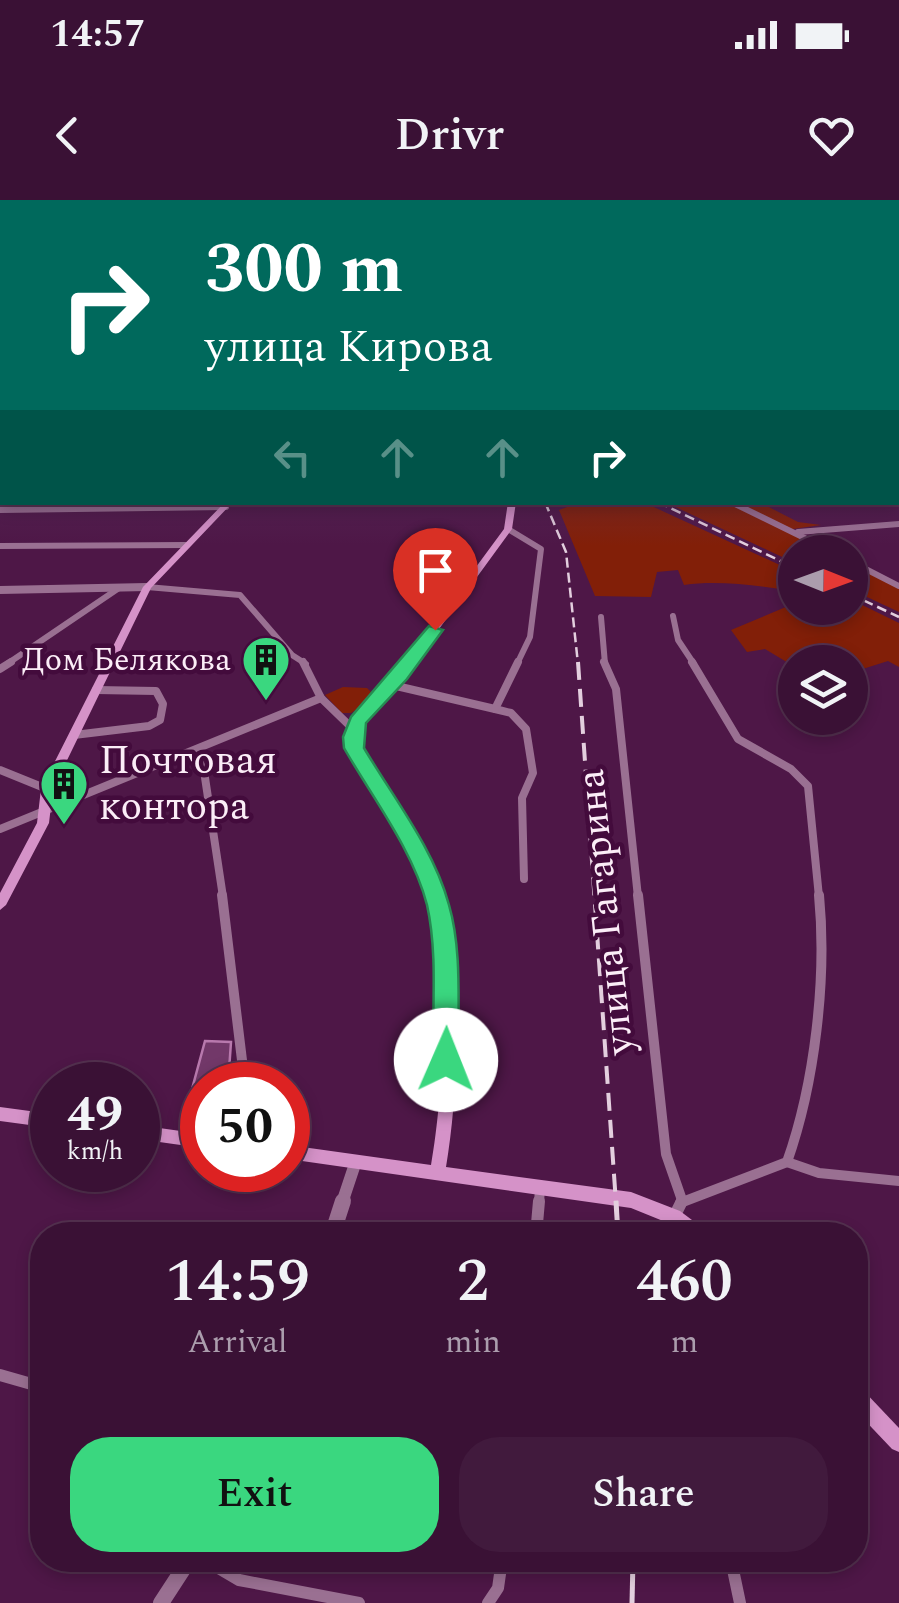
<!DOCTYPE html>
<html lang="en">
<head>
<meta charset="utf-8">
<style>
  :root { --surface:#3a1135; --page:#411a3d; --text:#f1f3f6; --muted:#ab9dad; --line:#543150; --accent:#3ad77f }
  body { margin:0; font-family:Spectral,serif; background:var(--page); color:var(--text); height:100vh; display:flex; flex-direction:column; font-size:38px; white-space:nowrap }
  * { box-sizing:border-box; margin:0 }
  p { font-size:32px; color:var(--muted) }
  .icon { flex:none; width:55px; height:55px; fill:none; stroke:currentColor; stroke-width:2; stroke-linecap:round; stroke-linejoin:round }
  .map { position:relative; flex:1; overflow:hidden }
  .details { position:absolute; left:30px; top:1022px; width:838px; height:350px; display:flex; flex-direction:column; background:var(--surface); border-radius:40px; box-shadow:0 5px 15px #0003,0 0 0 2px var(--line) }
  .details>* { flex:none }
  .top-card { position:absolute; left:0px; top:0px; width:900px; height:305px; box-shadow:0 5px 15px #0003,0 0 0 2px var(--line); background:#00695c; color:#fff; overflow:hidden }
  .needle { width:65px; rotate:91deg }
  .tools { position:absolute; left:778px; top:335px; display:grid; gap:20px }
  .tools a { display:grid; place-items:center; width:90px; height:90px; border-radius:50%; background:var(--surface); box-shadow:0 5px 15px #0003,0 0 0 2px var(--line); font-size:50px }
  .speed { position:absolute; left:30px; top:862px; display:flex; gap:20px; font-size:50px; font-weight:700; text-align:center }
  .speed>* { display:grid; place-content:center; width:130px; height:130px; border-radius:50%; background:var(--surface); box-shadow:0 5px 15px #0003,0 0 0 2px var(--line); line-height:1 }
  .speed small { font-size:25px; font-weight:400 }
  .speed .limit { border:15px solid #d22; background:#fff; color:#111 }
  .pin { position:absolute; display:grid; place-items:center; width:85px; height:85px; color:#fff; margin:-102px -42px; border-radius:50% 50% 50% 0; rotate:-45deg; box-shadow:0 0 10px #0007 }
  .pin .icon { rotate:45deg }
  .me { position:absolute; width:110px; margin:-55px; rotate:1deg; stroke-linejoin:round; filter:drop-shadow(0 0 8px #0008) }
  .turn { display:flex; align-items:center; gap:35px; height:210px; padding:0 40px; font-size:45px }
  .turn .icon { width:130px; height:130px; stroke-width:2.5 }
  .turn b { display:block; font-size:70px; line-height:85px }
  .lanes { display:flex; align-items:center; height:95px; padding:0 40px; background:#0003; justify-content:center; gap:50px; direction:ltr }
  .lanes .off { opacity:.35 }
  .eta { display:flex; justify-content:space-evenly; align-items:center; height:170px; text-align:center }
  .eta b { font-size:60px; font-weight:600; line-height:70px }
  .action { display:flex; gap:20px; margin-top:auto; padding:20px 40px }
  .action a { flex:1; height:115px; border-radius:40px; background:var(--accent); color:#111; font-size:40px; font-weight:600; line-height:115px; text-align:center }
  .action a+a { background:var(--page); color:var(--text) }
  .status { display:flex; justify-content:space-between; align-items:center; height:70px; padding:0 50px; background:var(--surface); direction:ltr }
  .status svg { height:28px; fill:currentColor }
  header { display:flex; justify-content:space-between; align-items:center; height:130px; padding:0 40px; background:var(--surface); font-size:45px; font-weight:600 }
  .map>svg:first-child { display:block }
  .green { fill:#821f08 }
  .building { fill:#723869; stroke:#b879ad; stroke-width:2.5 }
  .lines { fill:none; stroke-linecap:round; stroke-linejoin:round }
  .minor-far3 { stroke:#9a7092; stroke-width:6 }
  .minor-far2 { stroke:#9a7092; stroke-width:8 }
  .minor-far1 { stroke:#9a7092; stroke-width:10 }
  .minor { stroke:#9a7092; stroke-width:12 }
  .tertiary-far3 { stroke:#9a7092; stroke-width:6 }
  .tertiary-far2 { stroke:#9a7092; stroke-width:8 }
  .tertiary-far1 { stroke:#9a7092; stroke-width:12 }
  .tertiary { stroke:#9a7092; stroke-width:16 }
  .secondary { fill:#d592c8; fill-rule:evenodd }
  .rail-far2 { stroke:#e3cfde; stroke-width:2.5; stroke-dasharray:10 5; stroke-linecap:butt }
  .rail-far1 { stroke:#e3cfde; stroke-width:4; stroke-dasharray:18 9; stroke-linecap:butt }
  .rail { stroke:#e3cfde; stroke-width:5; stroke-dasharray:30 15; stroke-linecap:butt }
  .route { fill:#3ad77f; stroke:#268c53; stroke-width:2.5 }
  .labels { text-anchor:middle; dominant-baseline:central; stroke-width:9; stroke-linejoin:round; paint-order:stroke }
  .far-poi-label { font-size:32px; fill:#fbedf7; stroke:#430b3c; text-anchor:end }
  .poi-label { font-size:40px; fill:#fbedf7; stroke:#430b3c; text-anchor:start }
  .street-label { font-size:40px; fill:#fbedf7; stroke:#430b3c }
</style>
</head>
<body>
<div class="status"><b>14:57</b><svg viewBox="0 0 49 12"><path d="M0 12V9h3v3zM5 12V6h3v6zM10 12V3h3v9zM15 12V0h3v12zM26 1h20v11H26zM47 4h2v5h-2z"/></svg></div>
<header><svg class="icon" aria-label="back" viewBox="0 0 24 24"><path d="M15 5l-7 7 7 7"/></svg>Drivr<svg class="icon" aria-label="heart" viewBox="0 0 24 24"><path d="M12 20l-8-8c-3-5 5-10 8-4 3-6 11-1 8 4z"/></svg></header>
<div class="map">
<svg width="899" height="1403" viewBox="0 0 899 1403">
  <rect width="100%" height="100%" fill="#4e1747"/>
  <g class="green">
    <path d="M578 303H645L795 372V391C758 386 720 380 684 385L678 370 657 372 651 397 595 396 559 310Z"/>
    <path d="M667 303H761L798 322 821 325 786 330 829 352H795V363Z"/>
    <path d="M850 363 899 388V412L850 389Z"/>
    <path d="M850 399 899 423V467L888 461 850 473V462H795V467L765 449 747 452 731 430 793 404 850 408Z"/>
    <path d="M343 487 367 488 376 497 351 513H342L325 495Z"/>
  </g>
  <path class="building" d="M205 841 231 842 228 885H202V917L185 915Z"/>
  <g class="lines">
    <g class="minor-far3">
      <path d="M731 302 833 352"/>
      <path d="M0 310 226 307"/>
      <path d="M508 329 541 349 530 437 517 464"/>
      <path d="M798 332 899 324"/>
      <path d="M0 346 187 345"/>
      <path d="M850 361 899 386"/>
      <path d="M147 387 240 395 292 455 306 464"/>
      <path d="M673 416 678 440 694 464"/>
      <path d="M601 417 605 464"/>
      <path d="M7 464 119 388"/>
    </g>
    <g class="minor-far2">
      <path d="M303 462 321 498 353 529"/>
      <path d="M518 462 495 509 511 513 526 529 533 573 522 598 524 679"/>
      <path d="M604 462 616 489 638 697"/>
      <path d="M692 462 738 539 791 569 808 586 819 697"/>
      <path d="M0 469 11 462"/>
      <path d="M392 485 495 509"/>
      <path d="M74 535 149 526 160 520 163 504 156 491 96 490"/>
      <path d="M195 553 204 571 223 697"/>
      <path d="M0 570 47 589"/>
      <path d="M0 629 321 498"/>
    </g>
    <g class="minor-far1">
      <path d="M222 695 245 885"/>
      <path d="M638 695 666 954 682 1000"/>
      <path d="M787 962 819 973 899 981"/>
      <path d="M539 1003 540 988"/>
      <path d="M680 1003 787 962C815 883 827 778 819 695"/>
    </g>
    <g class="minor">
      <path d="M536 1035 539 1001"/>
      <path d="M674 1035V1017L682 1001"/>
      <path d="M0 1175 42 1187"/>
      <path d="M205 1360 239 1380 359 1403"/>
      <path d="M731 1360 740 1403"/>
      <path d="M488 1403 498 1388 502 1360"/>
    </g>
    <path class="tertiary-far3" d="M0 256 2 250"/>
    <path class="tertiary-far2" d="M0 390 147 387"/>
    <path class="tertiary-far1" d="M342 1003 356 961"/>
    <g class="tertiary">
      <path d="M332 1035 343 1001"/>
      <path d="M161 1403 189 1360"/>
    </g>
    <g class="secondary">
      <path d="M225 302H233L151 388 53 589 49 623 6 705 0 710V693L37 623 41 589 143 387Z"/>
      <path d="M508 302H516L512 329 404 477 358 529C365 584 410 622 431 671 464 748 460 885 446 967L631 992 680 1011 704 1029 706 1035H684L668 1023 631 1008 288 959V945L431 965C445 886 452 739 417 666 395 621 354 581 348 529L398 473 504 329Z"/>
      <path d="M0 907 52 914V928L0 921Z"/>
      <path d="M138 925 202 934V948L138 939Z"/>
      <path d="M855 1187 862 1189 899 1228V1252L892 1249 855 1210Z"/>
    </g>
    <g class="rail-far2">
      <path d="M545 302 566 352 578 464"/>
      <path d="M658 302 795 368"/>
      <path d="M850 394 899 417"/>
    </g>
    <path class="rail-far1" d="M578 462 616 1003"/>
    <g class="rail">
      <path d="M616 1001 618 1035"/>
      <path d="M632 1403 633 1360"/>
    </g>
  </g>
  <linearGradient id="sky" x2="0" y2="1"><stop stop-color="#2b0d27"/><stop offset="0.43" stop-color="#5d3c69"/><stop offset="1" stop-color="#5d3c69" stop-opacity="0"/></linearGradient>
  <rect width="899" height="345" fill="url(#sky)"/>
  <path class="route" d="M429 426 443 430 407 479 366 523 364 548C393 597 434 649 449 705 463 753 457 810 459 860L455 868H436L433 860C432 810 438 754 427 705 413 650 372 597 344 548L343 537 351 517Z"/>
  <defs>
    <g id="building-pin" transform="scale(2.5)"><path d="M0 17L-7.5 6A9.5 9.5 0 1 1 7.5 6Z" fill="#3ad77f" stroke="#430b3c"/><path d="M-4-6H4V6H1V3H-1V6H-4ZM-2.5-4.3h1.7v1.8h-1.7ZM.8-4.3h1.7v1.8H.8ZM-2.5-1h1.7V.8h-1.7ZM.8-1h1.7V.8H.8Z" fill="#111"/></g>
  </defs>
  <g fill-rule="evenodd">
    <use href="#building-pin" x="266" y="460"/>
    <use href="#building-pin" x="64" y="584"/>
  </g>
  <g class="labels">
    <g class="far-poi-label">
      <text x="231" y="460">Дом Белякова</text>
    </g>
    <g class="poi-label">
      <text x="99" y="561">Почтовая<tspan x="99" dy="46">контора</tspan></text>
    </g>
    <g class="street-label">
      <text transform="translate(606 712) rotate(-96)">улица Гагарина</text>
    </g>
  </g>
</svg>
<div class="tools">
<a><svg class="needle" viewBox="-14 -14 28 28"><path d="M0-13l5 13h-10z" fill="#e53935"/><path d="M0 13l5-13h-10z" fill="#ab9dad"/></svg></a>
<a><svg class="icon" aria-label="layers" viewBox="0 0 24 24"><path d="M12 4l9 5-9 5-9-5zM3 14l9 5 9-5"/></svg></a>
</div>
<div class="speed"><div>49<small>km/h</small></div><div class="limit">50</div></div>
<div class="pin" style="left:435px;top:430px;background:#d93025"><svg class="icon" aria-label="arrive" viewBox="0 0 24 24"><path d="M6 21V4h12l-3 4 3 4H6"/></svg></div>
<svg class="me" style="left:446px;top:860px" viewBox="-20 -20 40 40"><circle r="19" fill="#fff"/><path d="M0-13L10 11 0 6-10 11z" fill="#3ad77f"/></svg>
<div class="top-card">
<div class="turn"><svg class="icon" aria-label="right" viewBox="0 0 24 24"><path d="M7 20v-9h11M14 6l5 5-5 5"/></svg><div><b>300 m</b>улица Кирова</div></div>
<div class="lanes"><svg class="icon off" aria-label="left" viewBox="0 0 24 24"><path d="M17 20v-9H6M10 6l-5 5 5 5"/></svg><svg class="icon off" aria-label="ahead" viewBox="0 0 24 24"><path d="M12 20V5M6 11l6-6 6 6"/></svg><svg class="icon off" aria-label="ahead" viewBox="0 0 24 24"><path d="M12 20V5M6 11l6-6 6 6"/></svg><svg class="icon" aria-label="right" viewBox="0 0 24 24"><path d="M7 20v-9h11M14 6l5 5-5 5"/></svg></div>
</div>
<section class="details">
<div class="eta">
<div><b>14:59</b><p>Arrival</p></div>
<div><b>2</b><p>min</p></div>
<div><b>460</b><p>m</p></div>
</div>
<div class="action"><a>Exit</a><a>Share</a></div>
</section>
</div>
</body>
</html>
